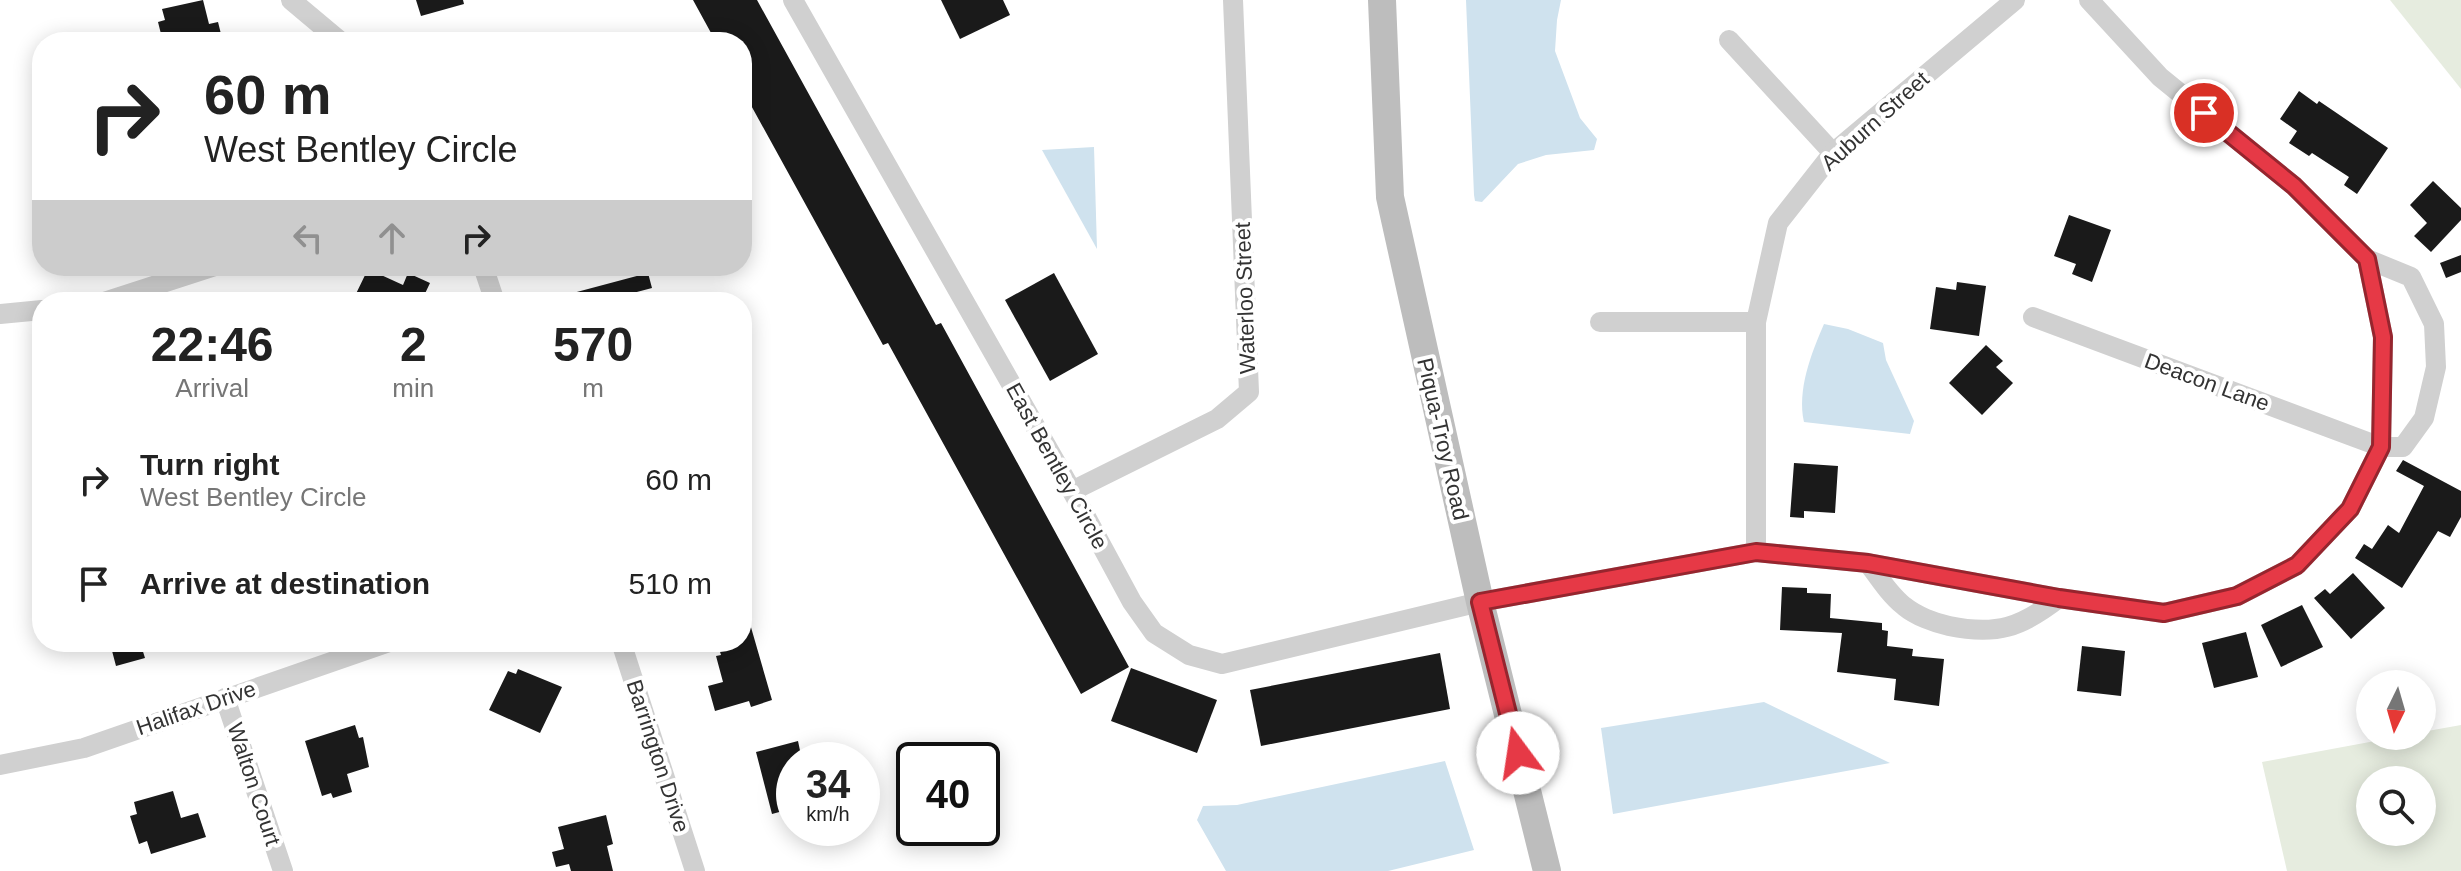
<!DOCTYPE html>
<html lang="en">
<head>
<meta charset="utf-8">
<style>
  :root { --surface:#fff; --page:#f6f6f6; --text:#222; --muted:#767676 }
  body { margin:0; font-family:Arial,sans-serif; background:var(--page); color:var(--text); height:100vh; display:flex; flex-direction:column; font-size:30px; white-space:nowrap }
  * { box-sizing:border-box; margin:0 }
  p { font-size:26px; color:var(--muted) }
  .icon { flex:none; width:44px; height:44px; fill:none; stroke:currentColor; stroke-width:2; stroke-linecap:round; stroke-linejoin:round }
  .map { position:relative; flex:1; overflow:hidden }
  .drawer { position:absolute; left:32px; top:292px; width:720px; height:360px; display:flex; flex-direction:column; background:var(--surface); border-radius:32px; box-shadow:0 4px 20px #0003 }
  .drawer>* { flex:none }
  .hud { position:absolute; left:32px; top:32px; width:720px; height:244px; border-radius:32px; box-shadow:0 4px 20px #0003; background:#fff; color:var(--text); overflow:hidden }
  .needle { width:52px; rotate:185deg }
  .controls { position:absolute; left:2356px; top:670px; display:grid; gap:16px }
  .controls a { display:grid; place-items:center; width:80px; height:80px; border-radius:50%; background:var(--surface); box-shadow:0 4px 20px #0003; font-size:40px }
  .speed { position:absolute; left:776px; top:742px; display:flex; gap:16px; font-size:40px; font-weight:700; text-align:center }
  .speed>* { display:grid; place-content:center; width:104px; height:104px; border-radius:50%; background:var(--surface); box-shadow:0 4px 20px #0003; line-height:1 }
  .speed small { font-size:20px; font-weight:400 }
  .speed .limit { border:4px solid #111; border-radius:12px; background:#fff; color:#111 }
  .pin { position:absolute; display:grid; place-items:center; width:68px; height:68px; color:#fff; margin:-34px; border:4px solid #fff; border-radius:50%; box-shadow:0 2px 8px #0007 }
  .me { position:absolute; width:88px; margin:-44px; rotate:346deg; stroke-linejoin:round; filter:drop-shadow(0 0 6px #0008) }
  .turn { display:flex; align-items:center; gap:28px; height:168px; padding:0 40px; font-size:36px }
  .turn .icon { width:104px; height:104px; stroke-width:2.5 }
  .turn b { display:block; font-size:56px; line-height:68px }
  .lanes { display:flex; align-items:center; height:76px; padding:0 40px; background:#0003; justify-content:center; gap:40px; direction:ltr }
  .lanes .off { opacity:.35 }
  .eta { display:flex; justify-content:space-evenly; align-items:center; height:136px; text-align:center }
  .eta b { font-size:48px; font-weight:700; line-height:56px }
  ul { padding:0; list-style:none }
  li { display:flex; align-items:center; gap:24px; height:104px; padding:0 40px }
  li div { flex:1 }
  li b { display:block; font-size:30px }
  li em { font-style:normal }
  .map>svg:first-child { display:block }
  .green { fill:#e6ecdf; fill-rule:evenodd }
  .water { fill:#cfe2ee }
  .building { fill:#1a1a1a }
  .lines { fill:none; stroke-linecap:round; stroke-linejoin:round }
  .street { stroke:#d0d0d0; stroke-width:20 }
  .secondary { stroke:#bdbdbd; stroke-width:28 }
  .route-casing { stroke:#96252e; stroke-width:20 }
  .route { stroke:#e63946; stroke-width:14 }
  .labels { text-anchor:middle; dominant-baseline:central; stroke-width:8; stroke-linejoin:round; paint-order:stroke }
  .street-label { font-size:22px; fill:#333; stroke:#fff }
</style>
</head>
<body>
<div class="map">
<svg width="2461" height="871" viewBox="0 0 2461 871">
  <rect width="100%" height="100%" fill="#fff"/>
  <g class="green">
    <path d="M2390 0H2461V89Z"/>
    <path d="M2461 725V871H2287L2262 762 2402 736H2422V732ZM2370 780H2422V832H2370Z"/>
  </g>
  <g class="water">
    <path d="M1466 0H1561L1557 20 1555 51 1580 118 1597 139 1594 150 1546 155 1518 164 1482 202 1475 201 1474 195Z"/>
    <path d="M1094 147 1097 249 1042 150Z"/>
    <path d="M1824 324 1848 329 1883 343 1886 360 1914 421 1910 434 1804 422C1797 390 1811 354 1824 324Z"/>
    <path d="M1764 702 1890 763 1613 814 1601 728Z"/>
    <path d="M1445 761 1474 850 1388 871H1226L1197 820 1203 806 1237 805Z"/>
  </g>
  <g class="building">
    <path d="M203 0 209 24 218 22 223 42H163L158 22 165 20 162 9Z"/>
    <path d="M416 0H463L464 4 421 16Z"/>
    <path d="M693 0H757L936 325 941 323 1129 667 1081 694 888 343 883 345 742 89V42H716Z"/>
    <path d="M941 0H1003L1010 15 960 39Z"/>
    <path d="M2299 91 2317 104 2319 101 2388 148 2357 194 2344 185 2349 177 2312 153 2309 156 2289 143 2297 131 2280 119Z"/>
    <path d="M2433 181 2461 208V220L2431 252 2414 236 2427 223 2410 205Z"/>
    <path d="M2069 215 2111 230 2092 282 2072 274 2076 264 2054 256Z"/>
    <path d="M2461 255V272L2446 278 2440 263Z"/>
    <path d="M368 269 403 285 408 273 430 283 421 302H352Z"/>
    <path d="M648 273 652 288 633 293 635 302H559L558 297Z"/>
    <path d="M1054 273 1098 354 1050 381 1005 300Z"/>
    <path d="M1957 282 1986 286 1979 336 1930 329 1936 287 1956 290Z"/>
    <path d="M1986 345 2003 361 1996 367 2013 383 1982 415 1949 383Z"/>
    <path d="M2403 460 2461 491V517L2450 537 2438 531 2402 588 2355 558 2364 544 2372 549 2388 525 2399 533 2424 486 2396 471Z"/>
    <path d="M1794 463 1838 466 1835 513 1804 511V518L1790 517Z"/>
    <path d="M2353 573 2385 608 2351 639 2314 598 2325 589 2330 594Z"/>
    <path d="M1782 587 1807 588V593L1831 594 1830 618 1882 623V630L1888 631 1887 646 1913 649 1912 656 1944 659 1939 706 1894 700 1896 679 1837 672 1842 633 1780 630Z"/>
    <path d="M2302 605 2323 647 2281 667 2261 625Z"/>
    <path d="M742 610H746L772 700 751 707 749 701 715 711 708 686 723 682 716 656 721 655 717 642H742Z"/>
    <path d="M2246 632 2258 677 2214 688 2202 643Z"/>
    <path d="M118 642H140L145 658 116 666 111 647 119 645Z"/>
    <path d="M2082 646 2125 651 2121 696 2077 691Z"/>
    <path d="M1440 653 1450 709 1261 746 1250 690Z"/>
    <path d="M1131 668 1217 700 1197 753 1111 721Z"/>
    <path d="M518 669 562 687 540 733 489 710 508 671 516 674Z"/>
    <path d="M355 725 359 738 363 737 369 767 347 774 352 792 333 798 331 793 322 796 305 741Z"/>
    <path d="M798 741 802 760H794V808L772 814 756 752Z"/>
    <path d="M173 791 181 818 198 813 206 837 151 854 147 841 139 844 130 816 137 814 134 802Z"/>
    <path d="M606 815 613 844 607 846 613 871H571L569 864 556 867 552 852 564 849 558 827Z"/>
  </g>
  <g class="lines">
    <g class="street">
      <path d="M291 0 341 42"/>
      <path d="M793 0 1072 491 1132 602 1154 633 1189 655 1222 664 1480 602 1756 552 1868 563 2059 598 2164 613 2237 596 2297 565 2350 509 2381 447 2383 337 2367 259 2294 186 2160 77 2089 0"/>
      <path d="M1729 40 1833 153"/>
      <path d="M483 266 495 302"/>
      <path d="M104 302 215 266"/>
      <path d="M0 314 42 310"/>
      <path d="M2033 317 2381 447H2403L2424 418 2436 367 2434 324 2411 277 2367 259"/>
      <path d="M1600 322H1756"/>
      <path d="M1072 491 1217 419 1249 392 1233 0"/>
      <path d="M1756 552V322L1778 223 1833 153 2015 0"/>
      <path d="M1868 563C1879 578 1890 595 1904 606 1916 616 1935 623 1949 626 1997 636 2022 627 2059 598"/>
      <path d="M621 642 695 871"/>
      <path d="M225 698 283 871"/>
      <path d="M0 765 84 748 389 642"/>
    </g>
    <path class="secondary" d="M1382 0 1390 197 1480 602 1547 871"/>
  </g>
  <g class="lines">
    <g class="route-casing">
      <path id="route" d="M1518 753 1480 602 1756 552 1868 563 2059 598 2164 613 2237 596 2297 565 2350 509 2381 447 2383 337 2367 259 2294 186 2204 113"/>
    </g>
    <use href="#route" class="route"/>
  </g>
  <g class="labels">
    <g class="street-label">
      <text transform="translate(1875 121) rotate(-42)">Auburn Street</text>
      <text transform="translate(1245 298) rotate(-92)">Waterloo Street</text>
      <text transform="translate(2207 382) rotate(20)">Deacon Lane</text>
      <text transform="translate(1443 439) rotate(77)">Piqua-Troy Road</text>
      <text transform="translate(1057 466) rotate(61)">East Bentley Circle</text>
      <text transform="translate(196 708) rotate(-19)">Halifax Drive</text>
      <text transform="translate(658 756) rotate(72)">Barrington Drive</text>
      <text transform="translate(254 784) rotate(72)">Walton Court</text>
    </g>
  </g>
</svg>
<div class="controls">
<a><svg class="needle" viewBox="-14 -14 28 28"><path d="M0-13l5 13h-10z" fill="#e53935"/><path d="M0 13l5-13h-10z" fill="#767676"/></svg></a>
<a><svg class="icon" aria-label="search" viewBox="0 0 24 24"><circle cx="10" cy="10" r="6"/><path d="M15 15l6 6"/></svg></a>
</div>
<div class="speed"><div>34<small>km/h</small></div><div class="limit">40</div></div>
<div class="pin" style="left:2204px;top:113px;background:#d93025"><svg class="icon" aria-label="arrive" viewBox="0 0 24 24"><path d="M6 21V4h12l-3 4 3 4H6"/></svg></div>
<svg class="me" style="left:1518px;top:753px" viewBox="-20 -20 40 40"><circle r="19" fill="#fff"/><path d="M0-13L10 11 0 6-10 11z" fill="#e63946"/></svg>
<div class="hud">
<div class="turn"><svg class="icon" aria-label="right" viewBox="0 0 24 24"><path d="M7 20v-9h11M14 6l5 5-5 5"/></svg><div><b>60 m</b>West Bentley Circle</div></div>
<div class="lanes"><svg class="icon off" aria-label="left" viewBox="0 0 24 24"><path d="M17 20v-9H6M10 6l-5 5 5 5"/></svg><svg class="icon off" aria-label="ahead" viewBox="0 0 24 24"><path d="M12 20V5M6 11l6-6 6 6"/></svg><svg class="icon" aria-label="right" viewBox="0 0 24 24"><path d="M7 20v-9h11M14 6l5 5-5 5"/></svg></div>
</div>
<section class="drawer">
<div class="eta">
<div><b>22:46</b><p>Arrival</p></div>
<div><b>2</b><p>min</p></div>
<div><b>570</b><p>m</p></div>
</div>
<ul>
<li><svg class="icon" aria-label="right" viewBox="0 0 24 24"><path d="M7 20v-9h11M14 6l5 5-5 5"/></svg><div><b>Turn right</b><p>West Bentley Circle</p></div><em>60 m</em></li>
<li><svg class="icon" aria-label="arrive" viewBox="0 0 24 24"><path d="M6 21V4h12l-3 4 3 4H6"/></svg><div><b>Arrive at destination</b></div><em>510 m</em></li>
</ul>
</section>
</div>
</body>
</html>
